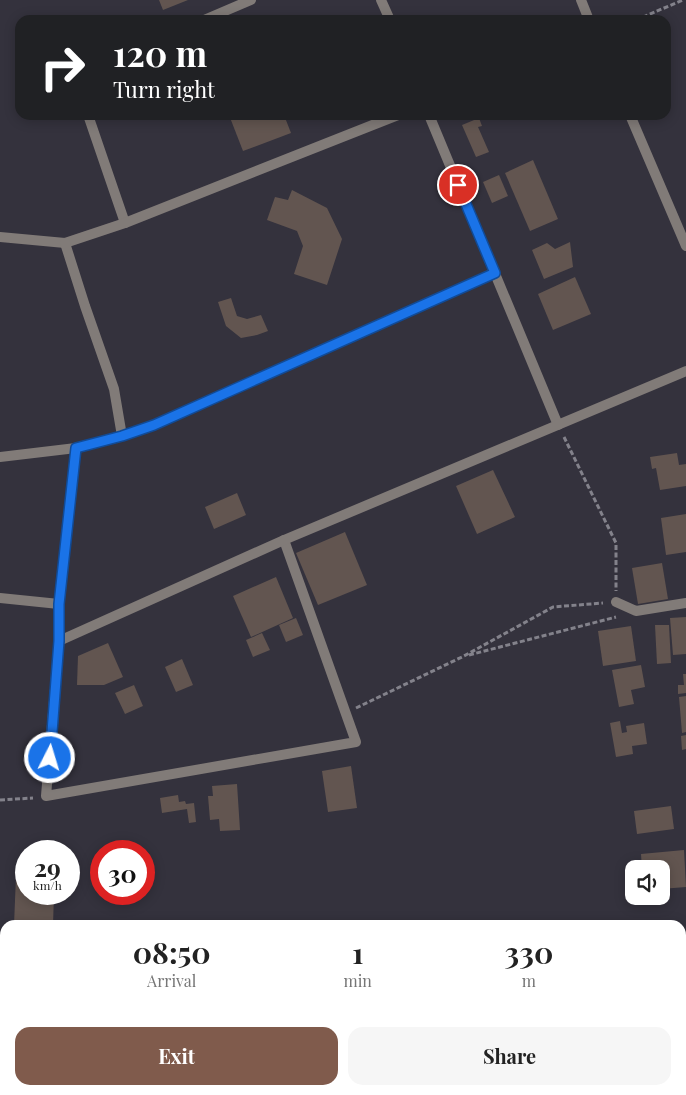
<!DOCTYPE html>
<html lang="en">
<head>
<meta charset="utf-8">
<style>
  :root { --surface:#fff; --page:#f6f6f6; --text:#222; --muted:#767676; --accent:#805b4c }
  body { margin:0; font-family:"Playfair Display",serif; background:var(--page); color:var(--text); height:100vh; display:flex; flex-direction:column; font-size:19px; white-space:nowrap }
  * { box-sizing:border-box; margin:0 }
  p { font-size:16px; color:var(--muted) }
  .icon { flex:none; width:28px; height:28px; fill:none; stroke:currentColor; stroke-width:2; stroke-linecap:round; stroke-linejoin:round }
  .map { position:relative; flex:1; overflow:hidden }
  .panel { position:absolute; left:0px; top:920px; width:686px; height:175px; display:flex; flex-direction:column; background:var(--surface); border-radius:15px 15px 0 0; box-shadow:0 2px 12px #0003 }
  .panel>* { flex:none }
  .guide { position:absolute; left:15px; top:15px; width:656px; height:105px; border-radius:15px; box-shadow:0 2px 12px #0003; background:#202124; color:#fff; overflow:hidden }
  .tools { position:absolute; left:625px; top:860px; display:grid; gap:10px }
  .tools a { display:grid; place-items:center; width:45px; height:45px; border-radius:10px; background:var(--surface); box-shadow:0 2px 12px #0003; font-size:25px }
  .speed { position:absolute; left:15px; top:840px; display:flex; gap:10px; font-size:25px; font-weight:700; text-align:center }
  .speed>* { display:grid; place-content:center; width:65px; height:65px; border-radius:50%; background:var(--surface); box-shadow:0 2px 12px #0003; line-height:1 }
  .speed small { font-size:12px; font-weight:400 }
  .speed .limit { border:8px solid #d22; background:#fff; color:#111 }
  .pin { position:absolute; display:grid; place-items:center; width:42px; height:42px; color:#fff; margin:-21px; border:2px solid #fff; border-radius:50%; box-shadow:0 1px 5px #0007 }
  .me { position:absolute; width:55px; margin:-28px; rotate:5deg; stroke-linejoin:round; filter:drop-shadow(0 0 4px #0008) }
  .turn { display:flex; align-items:center; gap:18px; height:105px; padding:0 15px; font-size:22px }
  .turn .icon { width:65px; height:65px; stroke-width:2.5 }
  .turn b { display:block; font-size:35px; line-height:42px }
  .eta { display:flex; justify-content:space-evenly; align-items:center; height:85px; text-align:center }
  .eta b { font-size:30px; font-weight:700; line-height:35px }
  .button { display:flex; gap:10px; margin-top:auto; padding:10px 15px }
  .button a { flex:1; height:58px; border-radius:15px; background:var(--accent); color:#fff; font-size:20px; font-weight:700; line-height:58px; text-align:center }
  .button a+a { background:var(--page); color:var(--text) }
  .map>svg:first-child { display:block }
  .building { fill:#625550 }
  .lines { fill:none; stroke-linecap:round; stroke-linejoin:round }
  .path { stroke:#83828b; stroke-width:3; stroke-dasharray:5 2.5; stroke-linecap:butt }
  .minor { stroke:#817b78; stroke-width:10 }
  .route-casing { stroke:#114b97; stroke-width:12 }
  .route { stroke:#1a73e8; stroke-width:9 }
</style>
</head>
<body>
<div class="map">
<svg width="686" height="1095" viewBox="0 0 686 1095">
  <rect width="100%" height="100%" fill="#34323d"/>
  <g class="building">
    <path d="M159 0H188L163 10Z"/>
    <path d="M229 115H284L291 133 243 151Z"/>
    <path d="M479 118 482 126 478 127 489 152 476 157 462 125Z"/>
    <path d="M533 160 558 219 530 231 505 173Z"/>
    <path d="M499 175 508 196 492 203 483 182Z"/>
    <path d="M292 190 327 208 342 239 327 285 294 274 303 246 297 231 267 220 275 197 288 200Z"/>
    <path d="M570 242 573 267 544 279 532 250 547 243 555 249Z"/>
    <path d="M575 277 591 314 553 330 538 294Z"/>
    <path d="M231 298 237 316 247 319 261 315 268 331 257 335 241 338 226 326 218 302Z"/>
    <path d="M677 453 679 465 686 464V486L660 490 656 468 652 469 650 457Z"/>
    <path d="M493 470 515 517 477 534 456 486Z"/>
    <path d="M237 493 246 515 214 529 205 507Z"/>
    <path d="M686 514V552L666 555 661 518Z"/>
    <path d="M345 532 367 585 318 605 296 553Z"/>
    <path d="M662 563 668 599 638 604 632 568Z"/>
    <path d="M276 577 293 618 251 637 233 596Z"/>
    <path d="M686 617V654L673 655 670 618Z"/>
    <path d="M296 618 303 635 286 642 279 625Z"/>
    <path d="M655 625H669L671 663 657 664Z"/>
    <path d="M631 626 636 661 603 666 598 631Z"/>
    <path d="M262 633 270 650 253 657 246 640Z"/>
    <path d="M108 643 123 677 104 685H77L78 656Z"/>
    <path d="M182 659 193 685 176 692 165 667Z"/>
    <path d="M641 665 645 687 631 690 634 704 619 707 612 670Z"/>
    <path d="M683 674H686V693L678 694V685H684Z"/>
    <path d="M134 685 143 706 125 714 115 693Z"/>
    <path d="M686 696V732L682 733 679 697Z"/>
    <path d="M620 721 622 733 627 732 626 726 644 723 647 744 632 746 633 754 616 757 610 723Z"/>
    <path d="M686 735V749L682 750 681 736Z"/>
    <path d="M351 766 357 808 328 812 322 771Z"/>
    <path d="M237 784 240 830 220 831 219 819 210 820 208 796H213L212 786Z"/>
    <path d="M178 795 179 802 185 801 186 804 194 803 196 822 189 823 187 809 162 813 160 798Z"/>
    <path d="M671 806 674 829 637 834 634 811Z"/>
    <path d="M684 850 686 887 661 889V869H642L641 854Z"/>
    <path d="M16 876 26 877V894H54L53 925H14Z"/>
    <path d="M681 970H686V1028L681 1029Z"/>
  </g>
  <g class="lines">
    <g class="path">
      <path d="M636 20 683 0"/>
      <path d="M564 437 616 543V591"/>
      <path d="M469 655 616 617"/>
      <path d="M356 708 464 656 553 607 603 603"/>
      <path d="M0 800 33 798"/>
    </g>
    <g class="minor">
      <path d="M381 0 390 20"/>
      <path d="M581 0 589 20"/>
      <path d="M204 20 251 0"/>
      <path d="M88 115 125 223"/>
      <path d="M429 115 558 425"/>
      <path d="M630 115 686 246"/>
      <path d="M0 237 65 243 125 223 398 115"/>
      <path d="M65 243 85 306 114 389 122 436"/>
      <path d="M76 448 59 604V641L46 796 356 742 284 540"/>
      <path d="M0 457 76 448 122 436 154 425 495 273"/>
      <path d="M0 598 59 604"/>
      <path d="M616 602 636 611 686 603"/>
      <path d="M59 641 284 540 686 371"/>
    </g>
  </g>
  <g class="lines">
    <g class="route-casing">
      <path id="route" d="M50 758 59 641V604L76 448 122 436 154 425 495 273 458 185"/>
    </g>
    <use href="#route" class="route"/>
  </g>
</svg>
<div class="tools">
<a><svg class="icon" aria-label="sound" viewBox="0 0 24 24"><path d="M4 9h4l5-4v14l-5-4H4zM17 9q2 3 0 6"/></svg></a>
</div>
<div class="speed"><div>29<small>km/h</small></div><div class="limit">30</div></div>
<div class="pin" style="left:458px;top:185px;background:#d93025"><svg class="icon" aria-label="arrive" viewBox="0 0 24 24"><path d="M6 21V4h12l-3 4 3 4H6"/></svg></div>
<svg class="me" style="left:50px;top:758px" viewBox="-20 -20 40 40"><circle r="17" fill="#1a73e8" stroke="#fff" stroke-width="3"/><path d="M0-11L8 9 0 5-8 9z" fill="#fff"/></svg>
<div class="guide">
<div class="turn"><svg class="icon" aria-label="right" viewBox="0 0 24 24"><path d="M7 20v-9h11M14 6l5 5-5 5"/></svg><div><b>120 m</b>Turn right</div></div>
</div>
<section class="panel">
<div class="eta">
<div><b>08:50</b><p>Arrival</p></div>
<div><b>1</b><p>min</p></div>
<div><b>330</b><p>m</p></div>
</div>
<div class="button"><a>Exit</a><a>Share</a></div>
</section>
</div>
</body>
</html>
